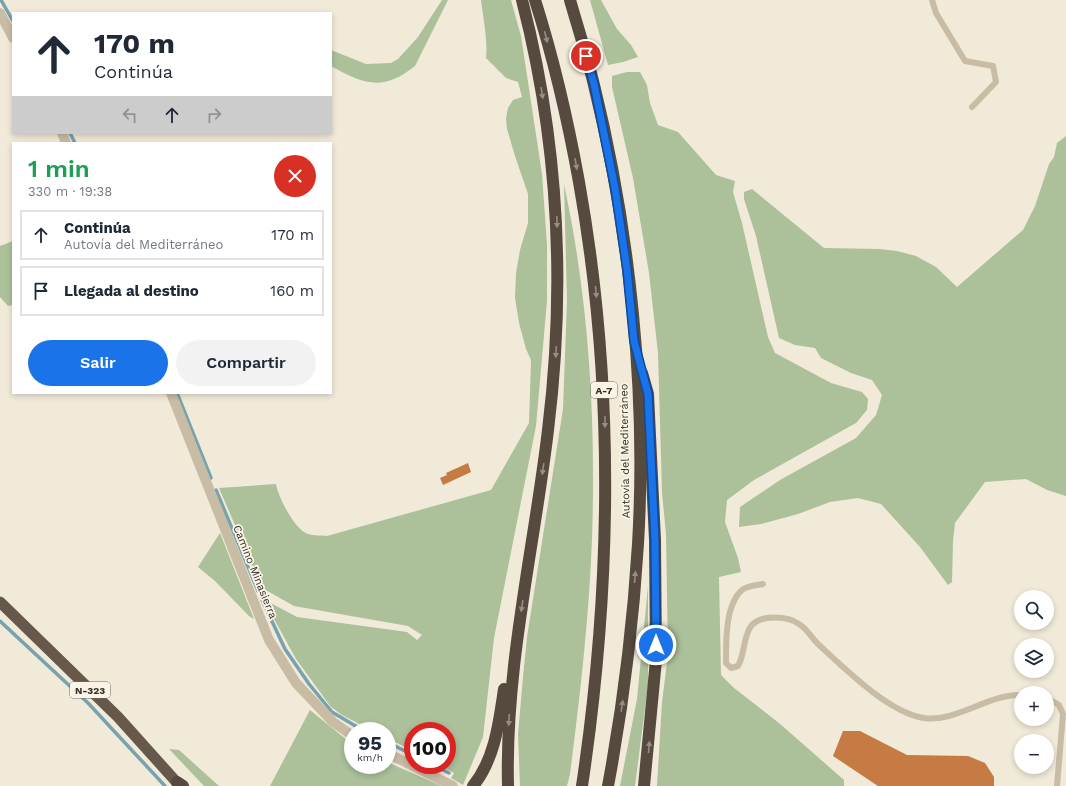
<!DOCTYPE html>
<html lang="es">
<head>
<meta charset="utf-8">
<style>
  :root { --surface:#fff; --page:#f2f2f3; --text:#1f2937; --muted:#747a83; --line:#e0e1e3; --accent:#1a73e8 }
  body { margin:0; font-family:"Work Sans",sans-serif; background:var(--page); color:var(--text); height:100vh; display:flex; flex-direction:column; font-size:15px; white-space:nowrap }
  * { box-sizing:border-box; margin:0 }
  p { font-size:13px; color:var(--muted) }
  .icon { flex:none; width:22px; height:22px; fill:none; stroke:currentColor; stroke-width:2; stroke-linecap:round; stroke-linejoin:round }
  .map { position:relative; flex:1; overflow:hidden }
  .panel { position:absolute; left:12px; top:142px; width:320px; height:252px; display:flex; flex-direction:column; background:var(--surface); border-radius:0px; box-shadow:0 2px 6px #0003 }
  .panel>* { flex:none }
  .guide { position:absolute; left:12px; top:12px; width:320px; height:122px; border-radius:0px; box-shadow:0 2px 6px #0003; background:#fff; color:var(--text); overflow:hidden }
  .fabs { position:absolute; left:1014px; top:590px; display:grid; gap:8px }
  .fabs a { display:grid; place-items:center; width:40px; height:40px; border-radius:50%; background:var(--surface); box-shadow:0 2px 6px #0003; font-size:20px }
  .speed { position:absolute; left:344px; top:722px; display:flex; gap:8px; font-size:20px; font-weight:700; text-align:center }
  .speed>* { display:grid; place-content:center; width:52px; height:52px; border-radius:50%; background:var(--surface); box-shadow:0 2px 6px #0003; line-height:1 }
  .speed small { font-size:10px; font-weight:400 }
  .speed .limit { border:6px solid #d22; background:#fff; color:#111 }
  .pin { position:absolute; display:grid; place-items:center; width:34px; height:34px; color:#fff; margin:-17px; border:2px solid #fff; border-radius:50%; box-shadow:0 1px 4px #0007 }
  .me { position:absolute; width:44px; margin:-22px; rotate:0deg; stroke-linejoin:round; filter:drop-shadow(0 0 3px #0008) }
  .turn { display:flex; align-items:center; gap:14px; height:84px; padding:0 16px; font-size:18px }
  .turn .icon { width:52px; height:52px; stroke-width:2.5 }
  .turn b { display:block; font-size:28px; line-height:34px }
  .lanes { display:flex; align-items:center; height:38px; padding:0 16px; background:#0003; justify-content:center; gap:20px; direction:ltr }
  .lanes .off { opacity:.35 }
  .round { display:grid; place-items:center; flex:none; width:42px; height:42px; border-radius:21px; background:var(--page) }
  .head { display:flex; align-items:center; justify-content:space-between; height:68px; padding:0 16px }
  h1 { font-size:24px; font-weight:600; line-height:30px; color:#1e9e55 }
  .action { display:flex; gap:8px; margin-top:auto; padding:8px 16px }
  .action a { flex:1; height:46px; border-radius:24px; background:var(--accent); color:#fff; font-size:16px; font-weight:600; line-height:46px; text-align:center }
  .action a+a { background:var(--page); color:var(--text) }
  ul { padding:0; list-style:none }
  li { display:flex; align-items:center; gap:12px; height:50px; margin:0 8px 6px; padding:0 8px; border:2px solid var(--line); border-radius:0px }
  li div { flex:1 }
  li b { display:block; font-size:15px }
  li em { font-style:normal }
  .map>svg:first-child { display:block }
  .green { fill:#acc09a }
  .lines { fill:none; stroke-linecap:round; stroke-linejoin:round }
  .stream { stroke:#78a2ae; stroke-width:3.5 }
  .building { fill:#c57b43 }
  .service { stroke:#c9bca5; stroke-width:6 }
  .minor { stroke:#c9bca5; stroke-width:10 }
  .trunk { stroke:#66584b; stroke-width:11 }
  .motorway { stroke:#56493e; stroke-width:12 }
  .oneway { fill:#978d81 }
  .route-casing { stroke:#114b97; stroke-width:10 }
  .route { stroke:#1a73e8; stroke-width:7 }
  .labels { text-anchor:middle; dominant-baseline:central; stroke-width:3.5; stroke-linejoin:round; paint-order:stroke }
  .shield { fill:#f9f4e5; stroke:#706960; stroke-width:1 }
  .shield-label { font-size:10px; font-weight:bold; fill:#352e27 }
  .street-label { font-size:11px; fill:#352e27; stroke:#f9f4e5 }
</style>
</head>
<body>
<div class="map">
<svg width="1066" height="786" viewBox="0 0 1066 786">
  <rect width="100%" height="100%" fill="#f1ead9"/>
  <g class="green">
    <path d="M442 0H448L415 66C383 92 363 84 331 66V50L366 64 391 63 398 59 418 37Z"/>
    <path d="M481 0H511L521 36 542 174 547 245V301L536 426 494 638 483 737 463 785 451 778 454 773 439 765H447V731H413V751L387 738V731H373L342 715 331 707 296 659 263 599 297 617 407 632 417 640 422 635 408 626 294 606 262 588 219 488 276 484C278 497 295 530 308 534 314 536 321 535 327 536L491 490 529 423 531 360 526 349 519 323 515 298 516 273 520 250 528 223V194L515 156 507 129 506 118 508 108 513 100 522 97 518 82 506 78 486 58C488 41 483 17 481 0Z"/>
    <path d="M590 0H601L617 29 631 45 638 57 623 62 608 65Z"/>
    <path d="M627 72H640L647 85 650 103 658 125 678 132 716 175 735 181 733 192 742 223 768 337 775 353 831 383 862 392 868 399 867 410 856 423 754 480 727 500 725 522 738 558 741 572 719 577 721 675 734 688 779 723 844 780V786H657L662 702 668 655 666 534 662 493 658 353 649 273 633 178 612 87V76Z"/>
    <path d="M1066 136V496L1047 490 1026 479 985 482 955 523 953 541 952 582 948 585 920 547 881 504 858 498 830 502 798 514 761 524 739 527 740 507 780 480 856 438 876 415 882 395 872 380 851 373 821 358 815 348 795 345 779 338 756 236 744 199V192L752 189 824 248 879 249 897 251 916 256 936 267 957 287 1023 230 1035 206 1049 164 1054 157 1057 143Z"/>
    <path d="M564 184C589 300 596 420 592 539 589 618 580 696 570 774L567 786H520L518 734 523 677 527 637 563 409 567 301Z"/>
    <path d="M13 241V305L8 306 0 297V246Z"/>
    <path d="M220 533 254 619 249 616 215 581 198 567Z"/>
    <path d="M648 586V685L635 786H620L637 699Z"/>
    <path d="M310 710 353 745V765H387V762L442 786H270Z"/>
    <path d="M169 749 179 750 219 786H204Z"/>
  </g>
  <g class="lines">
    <g class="stream">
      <path d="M1 0 13 21"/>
      <path d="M70 133 75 143"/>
      <path d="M177 393 211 478"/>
      <path d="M216 490 258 591"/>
      <path d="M262 600 285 649 309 684 332 712 364 731"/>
      <path d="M0 621 88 703 165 786"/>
      <path d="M387 742 413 755"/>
      <path d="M433 765 449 773"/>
    </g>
  </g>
  <g class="building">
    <path d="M468 463 471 472 443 485 440 478 447 475 446 473Z"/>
    <path d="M843 731H860L907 755 968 756 985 763 994 777V786H878L833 756Z"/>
  </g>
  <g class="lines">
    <g class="service">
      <path d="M932 0 936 13 965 61 993 66 996 82 972 107"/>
      <path d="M763 584C757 585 746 586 742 590 725 605 726 642 726 663L731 668 738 666C745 654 743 637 751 626 761 614 788 616 799 624 807 629 812 638 818 644 844 668 889 713 924 718 954 723 989 694 1021 695"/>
      <path d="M1047 698 1059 705 1063 714 1057 786"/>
    </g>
    <g class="minor">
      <path d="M0 13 13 38"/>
      <path d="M62 133 66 143"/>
      <path d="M171 393 269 640 296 683 333 722 353 736"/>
      <path d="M387 753 453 786"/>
    </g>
    <path class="trunk" d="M0 602 118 717 180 786"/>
    <g class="motorway">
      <path d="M535 0C554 60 568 121 579 182 615 383 612 585 582 786"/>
      <path d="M570 0C578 28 587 56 594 85 630 231 647 394 638 544 633 626 623 706 608 786"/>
      <path d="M642 373 648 394 655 540 656 660 644 786"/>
      <path d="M177 782 183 786"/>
      <path d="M473 786C495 759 499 722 504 689"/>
      <path d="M508 786C505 666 534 549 548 430 566 284 559 143 522 0"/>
    </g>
  </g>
  <defs><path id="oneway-solid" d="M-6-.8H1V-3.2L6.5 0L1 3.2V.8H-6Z"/></defs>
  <g class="oneway">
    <use href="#oneway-solid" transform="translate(546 37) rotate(76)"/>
    <use href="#oneway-solid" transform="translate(542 93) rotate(81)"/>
    <use href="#oneway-solid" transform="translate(576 164) rotate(80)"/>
    <use href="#oneway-solid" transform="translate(557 222) rotate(89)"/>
    <use href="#oneway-solid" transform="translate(596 292) rotate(85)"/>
    <use href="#oneway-solid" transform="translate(556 352) rotate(93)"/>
    <use href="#oneway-solid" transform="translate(605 422) rotate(90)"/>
    <use href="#oneway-solid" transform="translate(543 469) rotate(98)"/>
    <use href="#oneway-solid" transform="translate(635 577) rotate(-85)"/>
    <use href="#oneway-solid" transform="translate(522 606) rotate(99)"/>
    <use href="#oneway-solid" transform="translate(622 706) rotate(-81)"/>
    <use href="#oneway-solid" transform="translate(509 720) rotate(93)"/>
    <use href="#oneway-solid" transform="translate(649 747) rotate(-85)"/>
  </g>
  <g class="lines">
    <g class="route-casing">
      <path id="route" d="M586 56 594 84 615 188 627 269 634 341 648 394 655 540 656 645"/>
    </g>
    <use href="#route" class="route"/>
  </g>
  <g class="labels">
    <g class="shield">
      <rect x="591" y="382" width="26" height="16" rx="3"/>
      <rect x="70" y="682" width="40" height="16" rx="3"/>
    </g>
    <g class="shield-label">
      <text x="604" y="390">A-7</text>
      <text x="90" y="690">N-323</text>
    </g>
    <g class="street-label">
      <text transform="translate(625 451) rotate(-91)">Autovía del Mediterráneo</text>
      <text transform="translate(255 572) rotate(68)">Camino Minasierra</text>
    </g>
  </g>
</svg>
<div class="fabs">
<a><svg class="icon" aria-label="search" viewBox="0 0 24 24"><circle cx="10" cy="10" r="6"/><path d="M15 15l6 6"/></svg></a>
<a><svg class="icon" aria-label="layers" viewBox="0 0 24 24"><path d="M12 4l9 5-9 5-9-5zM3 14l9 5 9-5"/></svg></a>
<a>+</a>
<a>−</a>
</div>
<div class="speed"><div>95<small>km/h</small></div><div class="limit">100</div></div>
<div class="pin" style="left:586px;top:56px;background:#d93025"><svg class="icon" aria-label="arrive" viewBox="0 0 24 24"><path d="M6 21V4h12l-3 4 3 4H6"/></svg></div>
<svg class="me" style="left:656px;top:645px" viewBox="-20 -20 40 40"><circle r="17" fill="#1a73e8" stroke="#fff" stroke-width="3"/><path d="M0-11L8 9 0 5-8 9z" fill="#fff"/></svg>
<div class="guide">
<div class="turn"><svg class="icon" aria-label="ahead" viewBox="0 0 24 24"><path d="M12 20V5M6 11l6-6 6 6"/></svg><div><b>170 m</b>Continúa</div></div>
<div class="lanes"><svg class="icon off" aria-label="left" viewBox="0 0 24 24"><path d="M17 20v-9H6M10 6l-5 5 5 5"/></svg><svg class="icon" aria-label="ahead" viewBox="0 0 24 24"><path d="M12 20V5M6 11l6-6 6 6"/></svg><svg class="icon off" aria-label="right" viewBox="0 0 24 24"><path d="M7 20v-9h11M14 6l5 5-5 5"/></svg></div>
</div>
<section class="panel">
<div class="head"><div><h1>1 min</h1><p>330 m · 19:38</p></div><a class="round" style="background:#d93025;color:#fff"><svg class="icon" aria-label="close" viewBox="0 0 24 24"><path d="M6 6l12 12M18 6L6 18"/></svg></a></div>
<ul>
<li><svg class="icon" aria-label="ahead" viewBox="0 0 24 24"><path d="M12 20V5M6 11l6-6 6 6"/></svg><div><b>Continúa</b><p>Autovía del Mediterráneo</p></div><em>170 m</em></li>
<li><svg class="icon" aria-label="arrive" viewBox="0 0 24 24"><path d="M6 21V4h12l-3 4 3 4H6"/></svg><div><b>Llegada al destino</b></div><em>160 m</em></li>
</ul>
<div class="action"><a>Salir</a><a>Compartir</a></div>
</section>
</div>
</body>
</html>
